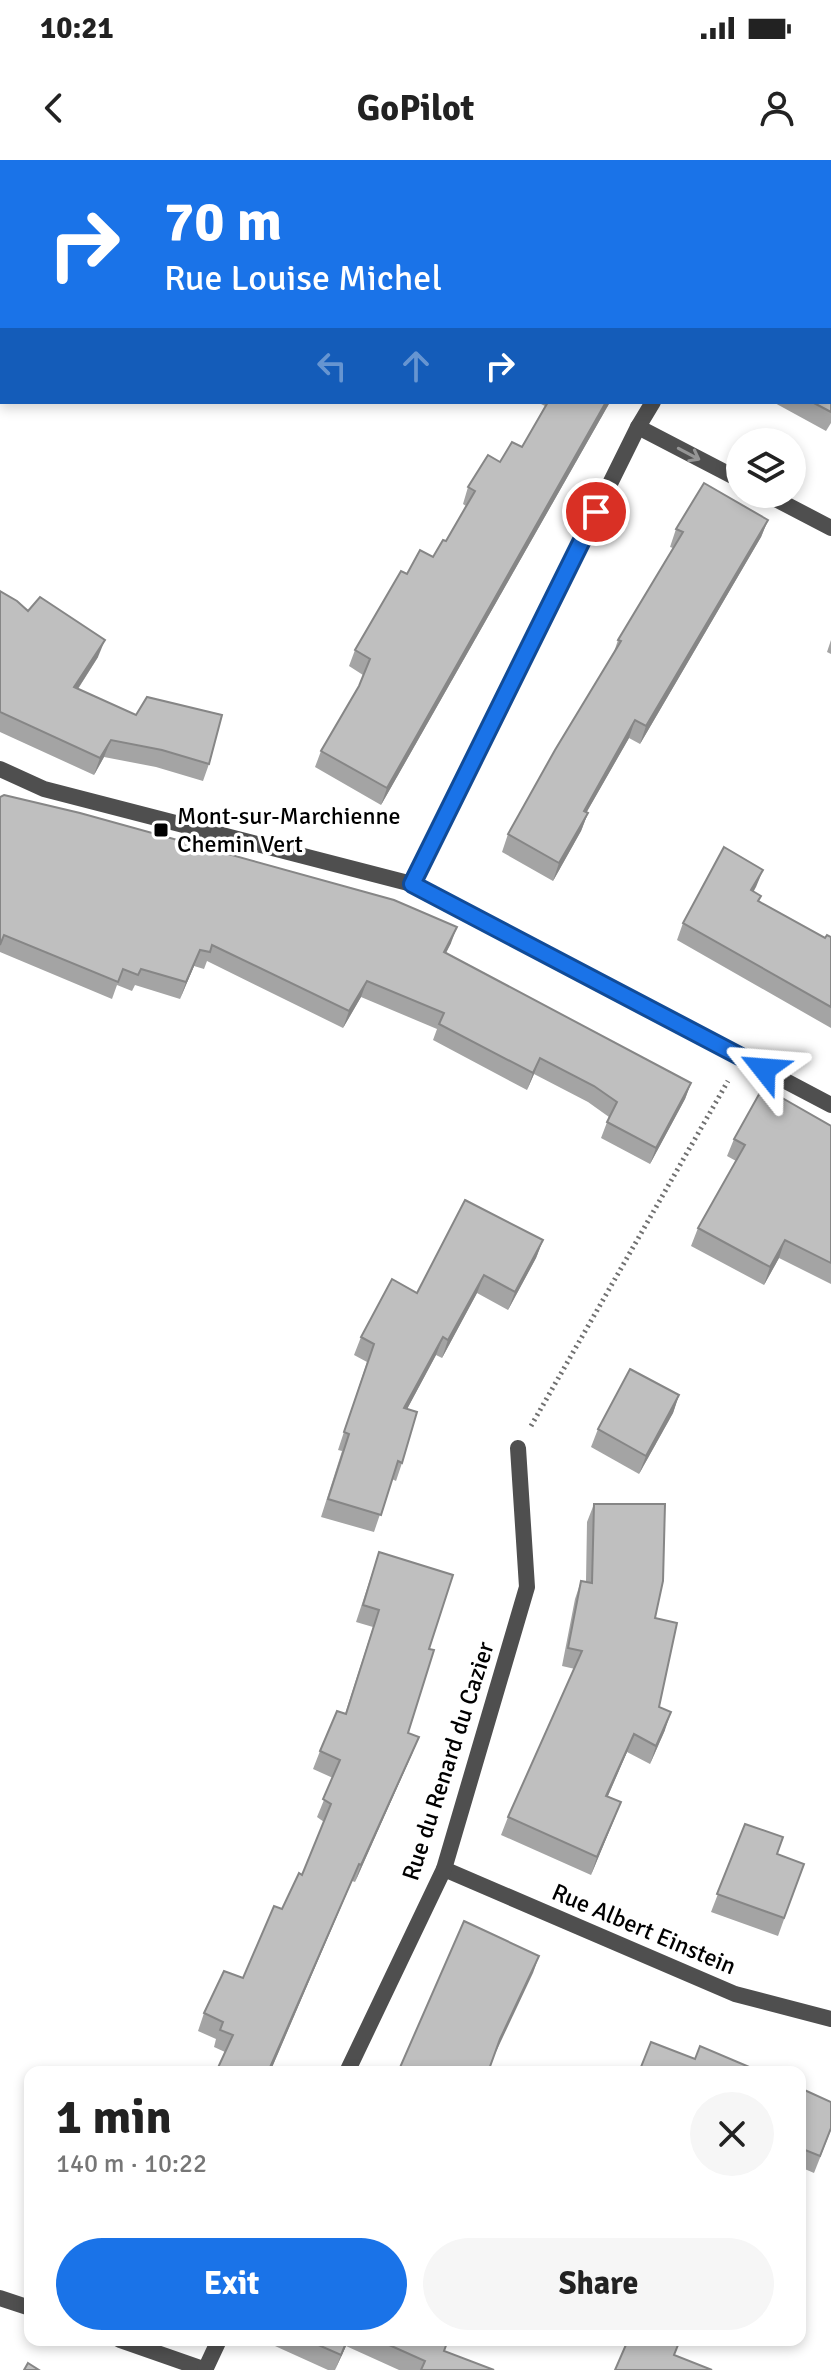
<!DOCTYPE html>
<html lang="en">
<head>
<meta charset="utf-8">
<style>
  :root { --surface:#fff; --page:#f6f6f6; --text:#222; --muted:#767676; --accent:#1a73e8 }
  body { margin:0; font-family:Signika,sans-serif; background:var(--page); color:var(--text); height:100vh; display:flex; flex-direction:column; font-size:30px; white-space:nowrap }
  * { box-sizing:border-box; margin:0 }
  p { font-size:26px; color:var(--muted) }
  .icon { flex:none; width:44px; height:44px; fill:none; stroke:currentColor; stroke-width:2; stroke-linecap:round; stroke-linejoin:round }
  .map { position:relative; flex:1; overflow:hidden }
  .details { position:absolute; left:24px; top:1906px; width:782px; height:280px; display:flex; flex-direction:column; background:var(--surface); border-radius:16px; box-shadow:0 4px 12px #0003 }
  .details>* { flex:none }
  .guide { position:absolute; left:0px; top:0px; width:832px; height:244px; box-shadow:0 4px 12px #0003; background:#1a73e8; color:#fff; overflow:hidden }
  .controls { position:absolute; left:726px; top:268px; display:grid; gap:16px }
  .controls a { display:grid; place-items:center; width:80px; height:80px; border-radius:50%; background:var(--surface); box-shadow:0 4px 12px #0003; font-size:40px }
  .pin { position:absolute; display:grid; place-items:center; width:68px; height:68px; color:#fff; margin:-34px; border:4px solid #fff; border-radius:50%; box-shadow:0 2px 8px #0007 }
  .me { position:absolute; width:88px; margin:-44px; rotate:298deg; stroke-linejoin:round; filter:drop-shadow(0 0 6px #0008) }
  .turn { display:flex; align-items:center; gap:28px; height:168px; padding:0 32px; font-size:36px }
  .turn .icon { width:104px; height:104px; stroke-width:2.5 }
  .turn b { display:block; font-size:56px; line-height:68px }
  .lanes { display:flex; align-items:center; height:76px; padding:0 32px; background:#0003; justify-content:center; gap:40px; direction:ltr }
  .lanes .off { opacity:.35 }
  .round { display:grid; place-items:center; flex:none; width:84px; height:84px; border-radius:42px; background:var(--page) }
  .head { display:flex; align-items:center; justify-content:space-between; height:136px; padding:0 32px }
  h1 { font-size:48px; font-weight:700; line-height:60px }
  .primary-button { display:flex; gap:16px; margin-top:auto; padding:16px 32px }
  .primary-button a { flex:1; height:92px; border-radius:48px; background:var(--accent); color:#fff; font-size:32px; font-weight:700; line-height:92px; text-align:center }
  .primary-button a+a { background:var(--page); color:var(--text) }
  .status { display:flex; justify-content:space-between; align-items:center; height:56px; padding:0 40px; background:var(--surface); direction:ltr }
  .status svg { height:22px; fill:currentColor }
  header { display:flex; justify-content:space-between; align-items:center; height:104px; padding:0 32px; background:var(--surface); font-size:36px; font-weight:700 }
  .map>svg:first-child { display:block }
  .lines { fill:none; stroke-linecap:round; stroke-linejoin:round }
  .path { stroke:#717171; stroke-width:5; stroke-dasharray:2 4; stroke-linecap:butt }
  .minor { stroke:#4f4f4f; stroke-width:16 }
  .wall { fill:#a4a4a4 }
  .shaded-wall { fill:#868686 }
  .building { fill:#bfbfbf; stroke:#868686; stroke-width:2 }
  .oneway { stroke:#959595 }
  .route-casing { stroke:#114b97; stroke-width:20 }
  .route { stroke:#1a73e8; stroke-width:14 }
  .poi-dot { fill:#000; stroke:#fff; stroke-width:3 }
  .labels { text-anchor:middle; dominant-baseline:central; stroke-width:7; stroke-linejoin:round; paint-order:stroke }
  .poi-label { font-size:24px; fill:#000; stroke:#fff; text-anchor:start }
  .street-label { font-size:24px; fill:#000; stroke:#fff }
</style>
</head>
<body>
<div class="status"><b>10:21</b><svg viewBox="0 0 49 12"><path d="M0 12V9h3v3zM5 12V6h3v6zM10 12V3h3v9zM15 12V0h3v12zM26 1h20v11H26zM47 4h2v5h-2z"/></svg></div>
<header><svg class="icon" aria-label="back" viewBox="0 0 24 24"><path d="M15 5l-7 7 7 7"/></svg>GoPilot<svg class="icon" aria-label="person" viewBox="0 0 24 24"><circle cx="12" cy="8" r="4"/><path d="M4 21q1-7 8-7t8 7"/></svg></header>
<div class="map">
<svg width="831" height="2210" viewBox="0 0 831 2210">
  <rect width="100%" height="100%" fill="#fff"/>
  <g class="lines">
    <path class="path" d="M531 1266 728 921"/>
    <g class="minor">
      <path d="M558 0 562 2"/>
      <path d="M826 2 828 0"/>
      <path d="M638 267 740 320"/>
      <path d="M766 334 831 368"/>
      <path d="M0 609 44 629 412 724 831 945"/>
      <path d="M412 724 638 267 653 242"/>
      <path d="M444 1709 735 1834 831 1859"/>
      <path d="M347 1912 444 1709 527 1427 518 1288"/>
      <path d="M0 2138 30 2148"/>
      <path d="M120 2180 206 2210"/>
      <path d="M205 2210 219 2180"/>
    </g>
  </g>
  <g class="wall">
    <path d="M298 0H444L447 2H301Z"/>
    <path d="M696 0H749L747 2H698Z"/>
    <path d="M831 194V263L826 271 773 242H830Z"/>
    <path d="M537 242H610L381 645 315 607 321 591 359 526 363 515 349 506 355 490 407 414 433 397 446 381 466 346 463 344 468 327 500 302 522 287 545 246Z"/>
    <path d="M768 360 761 377 640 584 629 578 586 653H588L581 671 553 721 502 692 508 674 613 495 618 480 673 388 670 387 676 369Z"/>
    <path d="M0 431 98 497 78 529 209 604 203 621 156 607 104 597 94 615 0 572Z"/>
    <path d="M831 480V494L827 492Z"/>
    <path d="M0 637 451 783 446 793 691 923 685 939 650 1004 601 978 609 957 588 942 534 914 527 930 433 880 437 869 361 837 343 868 207 801 204 809 194 806 180 839 135 825 132 831 117 825 112 839 0 792Z"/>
    <path d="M763 710 753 732 759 741 825 778 831 777V868L677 780 683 763Z"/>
    <path d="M831 966V1124L779 1098 764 1125 691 1086 698 1068 736 1001 727 996 734 979Z"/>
    <path d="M543 1080 536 1098 508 1150 477 1133 442 1198 436 1195 407 1249 402 1303 396 1321 392 1319 374 1372 321 1357 342 1291 338 1290 367 1202 354 1195 361 1177 417 1133Z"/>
    <path d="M679 1235 673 1253 639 1314 591 1287 598 1269Z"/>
    <path d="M594 1344 655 1458 659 1547 665 1570 650 1604 627 1592 608 1636 621 1642 591 1715 501 1675 508 1657 575 1509 562 1506 575 1439 581 1421 586 1422 587 1362Z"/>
    <path d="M379 1392 429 1489 408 1573 419 1577 412 1594 355 1722 352 1721 270 1912H216L225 1892 214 1887 216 1879 198 1871 204 1853 243 1818 302 1715 324 1662 317 1657 333 1618 313 1609 320 1591 345 1554 373 1467 356 1462Z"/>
    <path d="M745 1664 777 1694 804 1704 778 1776 711 1752Z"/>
    <path d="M800 1928 831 1942V1970L814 2013 800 2007Z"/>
    <path d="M278 2180H448L444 2191 494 2210H399L346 2186 335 2210H328L275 2186Z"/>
  </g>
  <g class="shaded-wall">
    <path d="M606 242H610L381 645 387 628Z"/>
    <path d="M768 360 761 377 640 584 646 566Z"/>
    <path d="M105 480 98 497 68 544 74 527Z"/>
    <path d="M635 560 629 578 577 669 584 651Z"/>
    <path d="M111 580 104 597 94 615 100 598Z"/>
    <path d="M588 653 581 671 553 721 559 703Z"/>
    <path d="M763 710 756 727 745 747 751 730Z"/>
    <path d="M457 767 451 783 438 808 444 792Z"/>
    <path d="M200 790 194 806 180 839 186 822Z"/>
    <path d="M367 821 361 837 343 868 349 851Z"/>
    <path d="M540 898 534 914 527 930 533 913Z"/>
    <path d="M691 923 685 939 650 1004 656 988Z"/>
    <path d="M543 1080 536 1098 508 1150 515 1132Z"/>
    <path d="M785 1080 779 1098 764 1125 770 1107Z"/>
    <path d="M484 1115 477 1133 442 1198 448 1180Z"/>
    <path d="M443 1177 436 1195 398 1266 404 1248Z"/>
    <path d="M679 1235 673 1253 639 1314 646 1296Z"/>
    <path d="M671 1552 665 1570 650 1604 656 1586Z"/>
    <path d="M634 1574 627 1592 600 1654 606 1636Z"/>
    <path d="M419 1577 412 1594 355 1722 361 1705Z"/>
    <path d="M621 1642 614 1660 591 1715 597 1697Z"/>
    <path d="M359 1704 352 1721 270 1912H268Z"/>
    <path d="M539 1796 533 1813 494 1896 500 1879Z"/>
    <path d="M347 2180H348L346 2186 335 2210Z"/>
  </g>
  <g class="building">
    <path d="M328 0H444L447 2H331Z"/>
    <path d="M719 0H741L739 2H721Z"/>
    <path d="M830 193 831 194V252L812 242H830Z"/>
    <path d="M548 242H606L387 628 321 591 359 526 370 499 355 490 401 411 407 414 420 390 433 397 443 380 446 381 475 331 468 327 488 295 500 302 512 282 522 287Z"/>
    <path d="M704 323 768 360 646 566 635 560 584 651 588 653 559 703 508 674 555 590 621 481 618 480 683 372 676 369Z"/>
    <path d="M0 431 17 441 28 451 40 437 105 480 74 527 136 555 147 537 222 555 209 604 162 590 111 580 100 598 0 552Z"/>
    <path d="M4 635 80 653 394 740 457 767 444 792 691 923 656 988 607 962 617 942 594 926 540 898 533 913 439 864 444 853 367 821 349 851 212 785 210 792 200 790 186 822 141 809 138 815 123 809 118 822 4 775 0 785V637Z"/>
    <path d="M724 687 763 710 751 730 761 736 758 741 825 778 827 775 831 777V847L683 763Z"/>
    <path d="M763 927 831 966V1103L785 1080 770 1107 698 1068 745 985 734 979Z"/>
    <path d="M465 1040 543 1080 515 1132 484 1115 448 1180 443 1177 404 1248 417 1252 402 1303 398 1301 381 1355 328 1339 349 1274 344 1272 374 1184 361 1177 392 1119 417 1133Z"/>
    <path d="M630 1209 679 1235 646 1296 598 1269Z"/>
    <path d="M594 1344H665L663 1421 655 1458 677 1463 659 1547 671 1552 656 1586 634 1574 606 1636 621 1642 597 1697 508 1657 582 1491 568 1488 581 1421 592 1423Z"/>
    <path d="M379 1392 453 1415 429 1489 434 1490 408 1573 419 1577 361 1705 359 1704 268 1912H216L233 1875 220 1870 223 1862 204 1853 224 1811 243 1818 274 1746 282 1749 299 1713 302 1715 331 1644 323 1639 340 1600 320 1591 337 1551 346 1554 379 1450 363 1445Z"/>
    <path d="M745 1664 783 1677 777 1694 804 1704 784 1758 717 1734Z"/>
    <path d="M464 1761 539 1796 500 1879 488 1912H398Z"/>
    <path d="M651 1882 695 1899 700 1886 761 1912H639Z"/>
    <path d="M800 1928 831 1942V1968L820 1996 800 1988Z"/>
    <path d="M307 2180H347L341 2195Z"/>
    <path d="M378 2180H448L444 2191 494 2210H421L425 2201Z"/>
    <path d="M628 2180H680L674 2195 712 2210H615Z"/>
    <path d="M28 2203 39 2210H24Z"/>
  </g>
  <defs><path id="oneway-shaft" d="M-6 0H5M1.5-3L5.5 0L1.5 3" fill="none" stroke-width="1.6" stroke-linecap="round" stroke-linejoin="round" transform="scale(2)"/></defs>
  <use class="oneway" href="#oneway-shaft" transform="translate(689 294) rotate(28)"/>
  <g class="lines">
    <g class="route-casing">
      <path id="route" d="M596 352 412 724 764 909"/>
    </g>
    <use href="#route" class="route"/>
  </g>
  <rect class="poi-dot" x="153" y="662" width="16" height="16" rx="4"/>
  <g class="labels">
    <g class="poi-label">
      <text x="177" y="656">Mont-sur-Marchienne<tspan x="177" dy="28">Chemin Vert</tspan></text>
    </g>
    <g class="street-label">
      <text transform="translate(448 1601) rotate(-72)">Rue du Renard du Cazier</text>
      <text transform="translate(644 1769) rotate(23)">Rue Albert Einstein</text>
    </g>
  </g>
</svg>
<div class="controls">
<a><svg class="icon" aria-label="layers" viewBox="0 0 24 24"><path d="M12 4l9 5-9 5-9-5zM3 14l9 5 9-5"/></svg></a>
</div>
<div class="pin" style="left:596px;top:352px;background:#d93025"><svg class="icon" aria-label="arrive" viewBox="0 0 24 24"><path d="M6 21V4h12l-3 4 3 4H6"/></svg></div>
<svg class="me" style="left:764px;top:909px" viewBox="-20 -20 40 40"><path d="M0-17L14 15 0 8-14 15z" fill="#1a73e8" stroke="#fff" stroke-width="4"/></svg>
<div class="guide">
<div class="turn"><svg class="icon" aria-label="right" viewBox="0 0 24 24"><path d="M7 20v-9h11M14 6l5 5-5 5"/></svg><div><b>70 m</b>Rue Louise Michel</div></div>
<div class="lanes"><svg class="icon off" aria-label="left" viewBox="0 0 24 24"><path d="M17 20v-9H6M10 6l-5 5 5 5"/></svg><svg class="icon off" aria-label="ahead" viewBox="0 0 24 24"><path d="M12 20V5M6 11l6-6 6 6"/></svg><svg class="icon" aria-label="right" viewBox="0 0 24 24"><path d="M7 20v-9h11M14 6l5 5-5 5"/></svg></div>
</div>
<section class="details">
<div class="head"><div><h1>1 min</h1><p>140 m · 10:22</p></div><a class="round"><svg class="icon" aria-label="close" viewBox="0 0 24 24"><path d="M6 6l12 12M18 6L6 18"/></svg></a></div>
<div class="primary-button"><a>Exit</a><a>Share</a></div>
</section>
</div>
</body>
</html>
